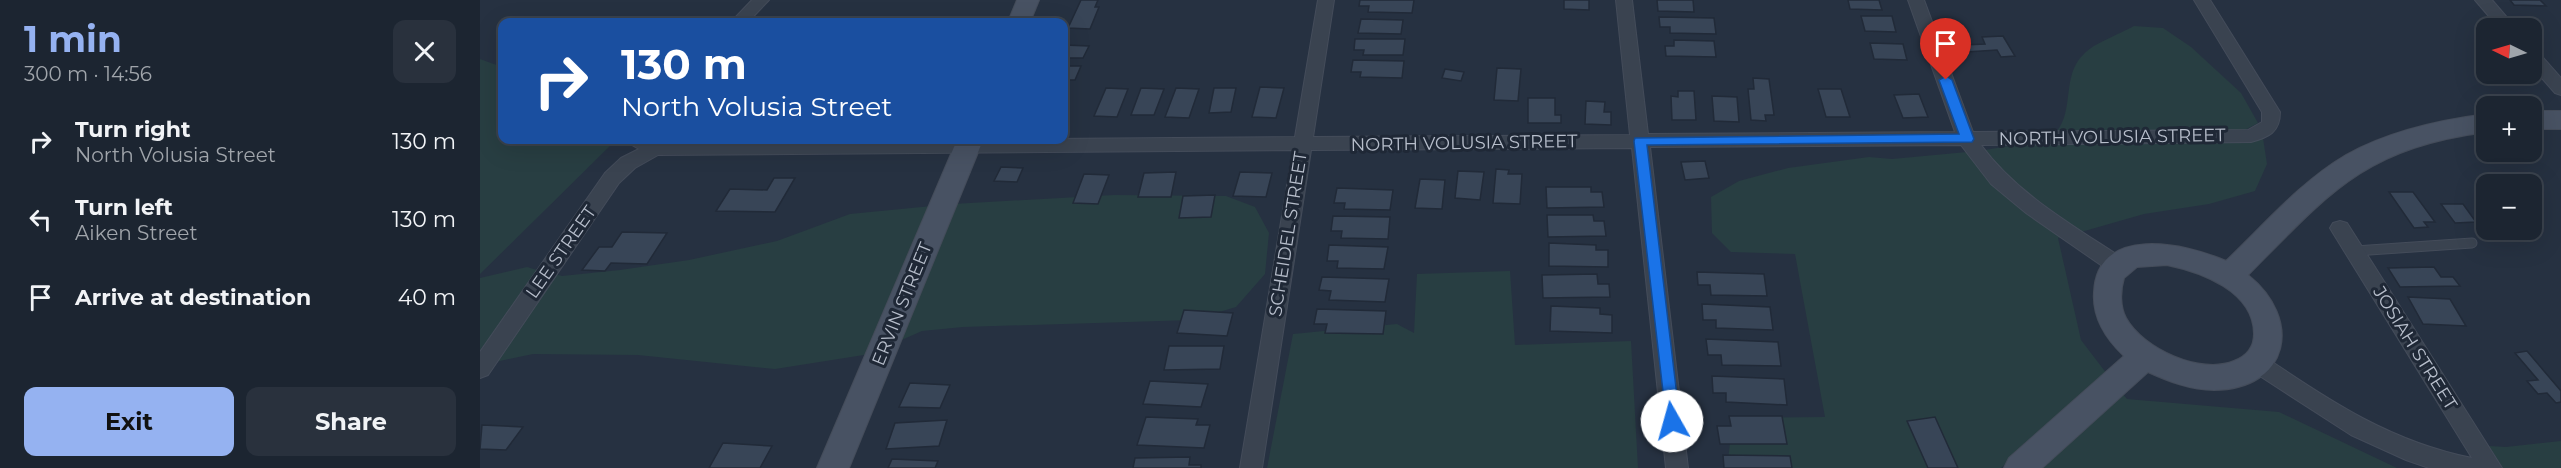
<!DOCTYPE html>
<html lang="en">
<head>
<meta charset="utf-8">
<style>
  :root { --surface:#1c2531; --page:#29313d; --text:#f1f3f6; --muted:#a0a5ab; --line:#3a424d; --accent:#95b2f1 }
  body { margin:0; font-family:Montserrat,sans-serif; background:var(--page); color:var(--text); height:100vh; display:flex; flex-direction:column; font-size:22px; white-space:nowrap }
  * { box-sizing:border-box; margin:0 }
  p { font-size:20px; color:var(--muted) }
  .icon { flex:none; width:33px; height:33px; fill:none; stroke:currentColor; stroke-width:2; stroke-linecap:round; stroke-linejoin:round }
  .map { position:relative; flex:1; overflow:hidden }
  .side { display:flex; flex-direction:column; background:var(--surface); width:480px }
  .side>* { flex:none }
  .hud { position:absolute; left:18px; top:18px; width:570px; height:126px; border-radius:12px; box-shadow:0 6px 24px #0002,0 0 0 2px var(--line); background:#1a4fa0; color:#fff; overflow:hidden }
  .needle { width:39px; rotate:275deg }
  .tools { position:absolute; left:1996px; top:18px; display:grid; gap:12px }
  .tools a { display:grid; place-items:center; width:66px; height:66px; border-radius:12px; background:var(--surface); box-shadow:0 6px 24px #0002,0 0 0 2px var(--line); font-size:30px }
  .pin { position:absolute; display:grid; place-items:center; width:51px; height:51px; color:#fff; margin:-62px -26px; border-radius:50% 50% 50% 0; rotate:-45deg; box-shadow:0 0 6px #0007 }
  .pin .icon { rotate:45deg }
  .me { position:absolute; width:66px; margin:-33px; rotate:353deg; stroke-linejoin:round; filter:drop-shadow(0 0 4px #0008) }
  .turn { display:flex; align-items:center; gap:21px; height:126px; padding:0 24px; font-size:27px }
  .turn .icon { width:78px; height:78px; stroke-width:2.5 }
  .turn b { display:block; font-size:42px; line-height:51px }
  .round { display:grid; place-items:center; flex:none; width:63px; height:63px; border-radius:12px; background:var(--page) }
  .summary { display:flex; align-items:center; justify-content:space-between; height:102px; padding:0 24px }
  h1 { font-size:36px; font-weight:700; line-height:45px; color:var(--accent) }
  .action { display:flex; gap:12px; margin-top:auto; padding:12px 24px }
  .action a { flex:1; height:69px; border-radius:12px; background:var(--accent); color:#111; font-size:24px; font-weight:700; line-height:69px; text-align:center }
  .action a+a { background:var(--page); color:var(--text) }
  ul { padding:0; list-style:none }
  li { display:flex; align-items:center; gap:18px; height:78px; padding:0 24px }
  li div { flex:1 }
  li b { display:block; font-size:22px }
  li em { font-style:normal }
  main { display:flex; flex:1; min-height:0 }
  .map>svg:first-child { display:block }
  .green { fill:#283e42 }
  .building { fill:#384557; stroke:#212a38; stroke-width:1.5 }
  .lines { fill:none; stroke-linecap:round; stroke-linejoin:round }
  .lane-casing { stroke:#444c5a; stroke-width:11 }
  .street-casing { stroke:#444c5a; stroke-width:2 }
  .secondary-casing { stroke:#444c5a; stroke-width:2 }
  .lane { stroke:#3a4350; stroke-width:9 }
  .street { fill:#3a4350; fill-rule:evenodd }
  .secondary { fill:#485263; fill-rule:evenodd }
  .route { fill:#1a73e8; stroke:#114b97; stroke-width:1.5 }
  .labels { text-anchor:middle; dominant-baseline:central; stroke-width:6; stroke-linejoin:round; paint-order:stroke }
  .street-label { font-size:18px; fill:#b7becb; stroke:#1f2836 }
</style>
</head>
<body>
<main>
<section class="side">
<div class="summary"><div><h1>1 min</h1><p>300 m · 14:56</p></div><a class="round"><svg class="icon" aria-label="close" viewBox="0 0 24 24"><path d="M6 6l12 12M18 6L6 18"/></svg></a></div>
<ul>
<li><svg class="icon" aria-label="right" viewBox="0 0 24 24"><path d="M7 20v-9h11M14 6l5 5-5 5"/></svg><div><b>Turn right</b><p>North Volusia Street</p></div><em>130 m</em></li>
<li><svg class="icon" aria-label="left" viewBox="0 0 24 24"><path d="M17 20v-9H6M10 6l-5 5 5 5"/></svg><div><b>Turn left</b><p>Aiken Street</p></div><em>130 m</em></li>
<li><svg class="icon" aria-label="arrive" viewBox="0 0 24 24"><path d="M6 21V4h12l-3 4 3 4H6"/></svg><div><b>Arrive at destination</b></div><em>40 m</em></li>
</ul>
<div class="action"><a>Exit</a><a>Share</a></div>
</section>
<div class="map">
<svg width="2081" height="468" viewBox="0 0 2081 468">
  <rect width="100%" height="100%" fill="#263141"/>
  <g class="green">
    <path d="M1654 26 1683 28 1711 47 1761 93 1778 123 1765 130 1576 132C1595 111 1581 75 1604 54 1614 43 1640 34 1654 26Z"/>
    <path d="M0 59 22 67V140H136L0 274Z"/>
    <path d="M1783 138 1787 164 1775 191 1729 204 1664 214 1601 232 1526 177 1505 150 1540 144 1775 141Z"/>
    <path d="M1487 152 1510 182 1583 237 1578 238 1601 340 1627 374 1521 468H1247L1253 418 1345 417 1315 254 1251 252 1232 233 1231 197 1259 181 1308 168 1389 157 1412 159Z"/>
    <path d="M634 195 746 196 775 207 789 233 785 274 756 307 712 320 483 327 442 331 417 342 473 204Z"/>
    <path d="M452 206 390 354 295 369 158 355 53 354 15 362 75 274 82 276 140 270 209 260 297 241 370 214Z"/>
    <path d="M47 267 57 270 0 352V278Z"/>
    <path d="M1030 271 1035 345 1151 341 1158 468H787L813 334 917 324 934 333 937 274Z"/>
    <path d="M1641 392 1647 399 1799 412 1917 468H1557Z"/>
    <path d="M2081 441V468H2023L2009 446 2026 447Z"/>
  </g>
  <g class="building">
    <path d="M601 0H618L615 7H619L610 29 588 28Z"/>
    <path d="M880 0H934L932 13 888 12 889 6H879Z"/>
    <path d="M1084 0H1109V10L1084 9Z"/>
    <path d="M1177 0H1213L1214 12 1178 11Z"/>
    <path d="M1368 0H1399L1402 10 1370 9Z"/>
    <path d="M2030 0H2060L2066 6 2034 5Z"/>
    <path d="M1381 16H1412L1416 32 1385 31Z"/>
    <path d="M292 17H327L323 22H288Z"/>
    <path d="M1179 17 1234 18 1236 34 1190 33V27H1180Z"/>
    <path d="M881 19 923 20 921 34 878 33Z"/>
    <path d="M1523 36 1535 56 1521 57 1517 50 1486 52 1482 45 1505 44 1502 37Z"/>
    <path d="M875 39H925L923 55H883L884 50H874Z"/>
    <path d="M1194 40 1234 41 1236 57 1186 56 1185 46H1194Z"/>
    <path d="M1390 43 1423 44 1427 60 1394 59Z"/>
    <path d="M584 45 609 46 603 58H584Z"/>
    <path d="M873 60 924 61 922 78 880 77 881 72H871Z"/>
    <path d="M584 66H601L595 80H584Z"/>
    <path d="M1017 68 1041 69 1038 101 1014 100Z"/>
    <path d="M965 69 984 72 981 81 962 78Z"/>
    <path d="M1273 78 1289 79 1294 115H1285L1286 121 1271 120 1268 89H1274Z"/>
    <path d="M780 87 804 88 796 118 772 117Z"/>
    <path d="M626 88 648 89 637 117 614 116Z"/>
    <path d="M661 88 684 89 674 115H651Z"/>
    <path d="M696 88 719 89 709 118 685 117Z"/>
    <path d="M734 88H756L751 112 729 113Z"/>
    <path d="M1338 89H1361L1370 117H1346Z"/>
    <path d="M1198 91H1214L1216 120H1192L1191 96 1198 97Z"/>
    <path d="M1439 94 1448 117 1423 118 1414 95Z"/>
    <path d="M1232 96 1257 97 1259 122 1234 121Z"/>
    <path d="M1048 98H1075V115H1081V123H1048Z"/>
    <path d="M1106 101 1125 102 1124 112H1131V125L1105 124Z"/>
    <path d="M1225 161 1229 178 1205 180 1201 162Z"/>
    <path d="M521 167 543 168 537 182 514 181Z"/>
    <path d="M1016 169 1029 170 1028 174H1042L1040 204 1013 203Z"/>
    <path d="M978 171 1004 172 1000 200 975 198Z"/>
    <path d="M696 172 691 197H658L664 173Z"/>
    <path d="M760 172 792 173 786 197 753 196Z"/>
    <path d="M604 174 629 175 618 204 593 203Z"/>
    <path d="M294 178H315L295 212 236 211 250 189 287 190Z"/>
    <path d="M940 179 965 180 962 209 935 208Z"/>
    <path d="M1066 187H1111V192H1122L1124 207 1067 208Z"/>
    <path d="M857 188 913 190 910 210 864 209 865 203H854Z"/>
    <path d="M1909 192H1933L1955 222H1944L1948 227 1934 228Z"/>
    <path d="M735 195 731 217 699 218 703 196Z"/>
    <path d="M1961 204H1983L1996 222 1975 223Z"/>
    <path d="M1067 215H1113L1114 221H1124L1126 236 1068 237Z"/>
    <path d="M853 216 910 217 908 239 861 238 862 231H851Z"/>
    <path d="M142 232 187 233 167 264 131 263 125 271 102 270 119 247H132Z"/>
    <path d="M1069 243 1116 245V250H1128V267L1069 266Z"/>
    <path d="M849 245 908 247 904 269 857 268 858 261H847Z"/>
    <path d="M1954 267 1961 277H1973L1980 286 1920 287 1908 268Z"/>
    <path d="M1217 272 1284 274 1287 296 1231 295 1230 285H1218Z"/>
    <path d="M1117 274 1118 284H1129L1130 297 1063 298 1062 275Z"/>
    <path d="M842 277 909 279 905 302 849 300 851 291 839 290Z"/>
    <path d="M1928 297 1970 299 1986 326 1943 324Z"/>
    <path d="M1222 304 1290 307 1293 330 1236 328V320H1223Z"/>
    <path d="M1071 306 1120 308V314L1132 315V333L1070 331Z"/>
    <path d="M837 309 906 311 903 334 845 333 847 324H834Z"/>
    <path d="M704 310 753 313 747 336 697 333Z"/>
    <path d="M1226 339 1298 342 1301 366 1242 365 1241 355H1228Z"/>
    <path d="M689 346H744L740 369 684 370Z"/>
    <path d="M2047 351 2081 391V402L2076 403 2067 393 2058 394 2047 381 2058 380 2035 353Z"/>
    <path d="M1232 376 1304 379 1307 405 1246 402V393H1233Z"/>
    <path d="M670 381 728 384 721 407 663 404Z"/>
    <path d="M430 383 470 385 460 408 419 407Z"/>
    <path d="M1249 416H1302L1307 444H1240L1237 426H1251Z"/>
    <path d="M666 417 718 419 716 425H730L724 448 657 445Z"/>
    <path d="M1455 417 1478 468H1448L1427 421Z"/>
    <path d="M467 420 459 446 406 449 415 423Z"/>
    <path d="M2 425 43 427 26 450 0 449Z"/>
    <path d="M243 443 292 446 280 468H229Z"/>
    <path d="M1243 455 1310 456 1312 468H1244Z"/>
    <path d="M710 457 709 465H721V468H653L655 458Z"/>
    <path d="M412 459 458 461 455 468H408Z"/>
  </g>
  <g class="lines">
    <g class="lane-casing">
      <path id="lane" d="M1875 251 1992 243"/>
    </g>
    <g class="street-casing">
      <g id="street">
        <path d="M272 0H289L268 22H251Z"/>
        <path d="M838 0H854L833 137 1150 135 1136 0H1152L1168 134 1475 132 1428 0H1444L1493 132 1768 130 1782 122V112L1714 0H1730L1800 112C1800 132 1789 137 1771 142L1501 145C1538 195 1594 226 1645 260L1648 266 1645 272 1638 274 1631 272 1546 213 1511 184 1481 145 1170 147 1208 468H1186L1152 148 831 150 782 468H760L813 150 178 155 155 168 139 183 8 375 0 378V352L125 173 141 158 159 149 152 145 149 140H171L181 142 815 137Z"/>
        <path d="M1995 0H2012L2036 28H2019Z"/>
        <path d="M2052 50 2058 52 2081 78V95L2075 93 2052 67Z"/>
        <path d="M1860 221 1867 223 2022 468H1949L1926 460 1871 435 1769 369 1766 363 1769 357 1777 354 1785 357C1851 402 1912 442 1992 458L1853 233 1850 228 1853 223Z"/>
      </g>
    </g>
    <g class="secondary-casing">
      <g id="secondary">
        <path d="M537 0H559L550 22H528Z"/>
        <rect x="2052" y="111" width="29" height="18"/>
        <path d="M2007 114V132C1885 148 1850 192 1768 275 1823 319 1810 389 1734 390 1710 390 1688 381 1668 372L1562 468H1524L1529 458 1644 356C1626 339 1612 318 1614 292 1617 224 1705 243 1746 261 1784 225 1820 182 1866 155 1909 131 1959 120 2007 114ZM1687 265C1721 272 1774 291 1774 334 1774 347 1767 356 1754 361 1721 375 1663 349 1646 318 1640 307 1640 291 1644 278L1657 267Z"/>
        <path d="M477 140H503L369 468H337Z"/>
      </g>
    </g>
    <use href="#lane" class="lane"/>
    <use href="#street" class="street"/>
    <use href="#secondary" class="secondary"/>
  </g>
  <path class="route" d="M1466 76 1472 80 1494 139 1492 142 1167 145 1200 421 1198 426 1192 428 1187 426 1154 141 1155 138 1479 134 1459 80Z"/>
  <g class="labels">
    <g class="street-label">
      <text transform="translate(1632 137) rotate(-1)">NORTH VOLUSIA STREET</text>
      <text transform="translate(984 143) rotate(-1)">NORTH VOLUSIA STREET</text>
      <text transform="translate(808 234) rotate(-81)">SCHEIDEL STREET</text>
      <text transform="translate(81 252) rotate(-55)">LEE STREET</text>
      <text transform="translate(422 304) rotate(-68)">ERVIN STREET</text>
      <text transform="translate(1935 348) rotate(58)">JOSIAH STREET</text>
    </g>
  </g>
</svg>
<div class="tools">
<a><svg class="needle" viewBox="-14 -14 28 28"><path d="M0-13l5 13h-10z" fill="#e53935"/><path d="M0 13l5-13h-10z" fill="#a0a5ab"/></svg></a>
<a>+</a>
<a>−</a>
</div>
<div class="pin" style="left:1466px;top:80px;background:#d93025"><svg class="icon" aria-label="arrive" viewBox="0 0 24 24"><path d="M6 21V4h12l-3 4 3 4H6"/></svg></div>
<svg class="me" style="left:1192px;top:421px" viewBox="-20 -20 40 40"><circle r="19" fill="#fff"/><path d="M0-13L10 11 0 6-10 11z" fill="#1a73e8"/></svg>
<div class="hud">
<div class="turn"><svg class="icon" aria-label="right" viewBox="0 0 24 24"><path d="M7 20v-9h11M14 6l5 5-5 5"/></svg><div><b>130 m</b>North Volusia Street</div></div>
</div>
</div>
</main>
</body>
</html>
